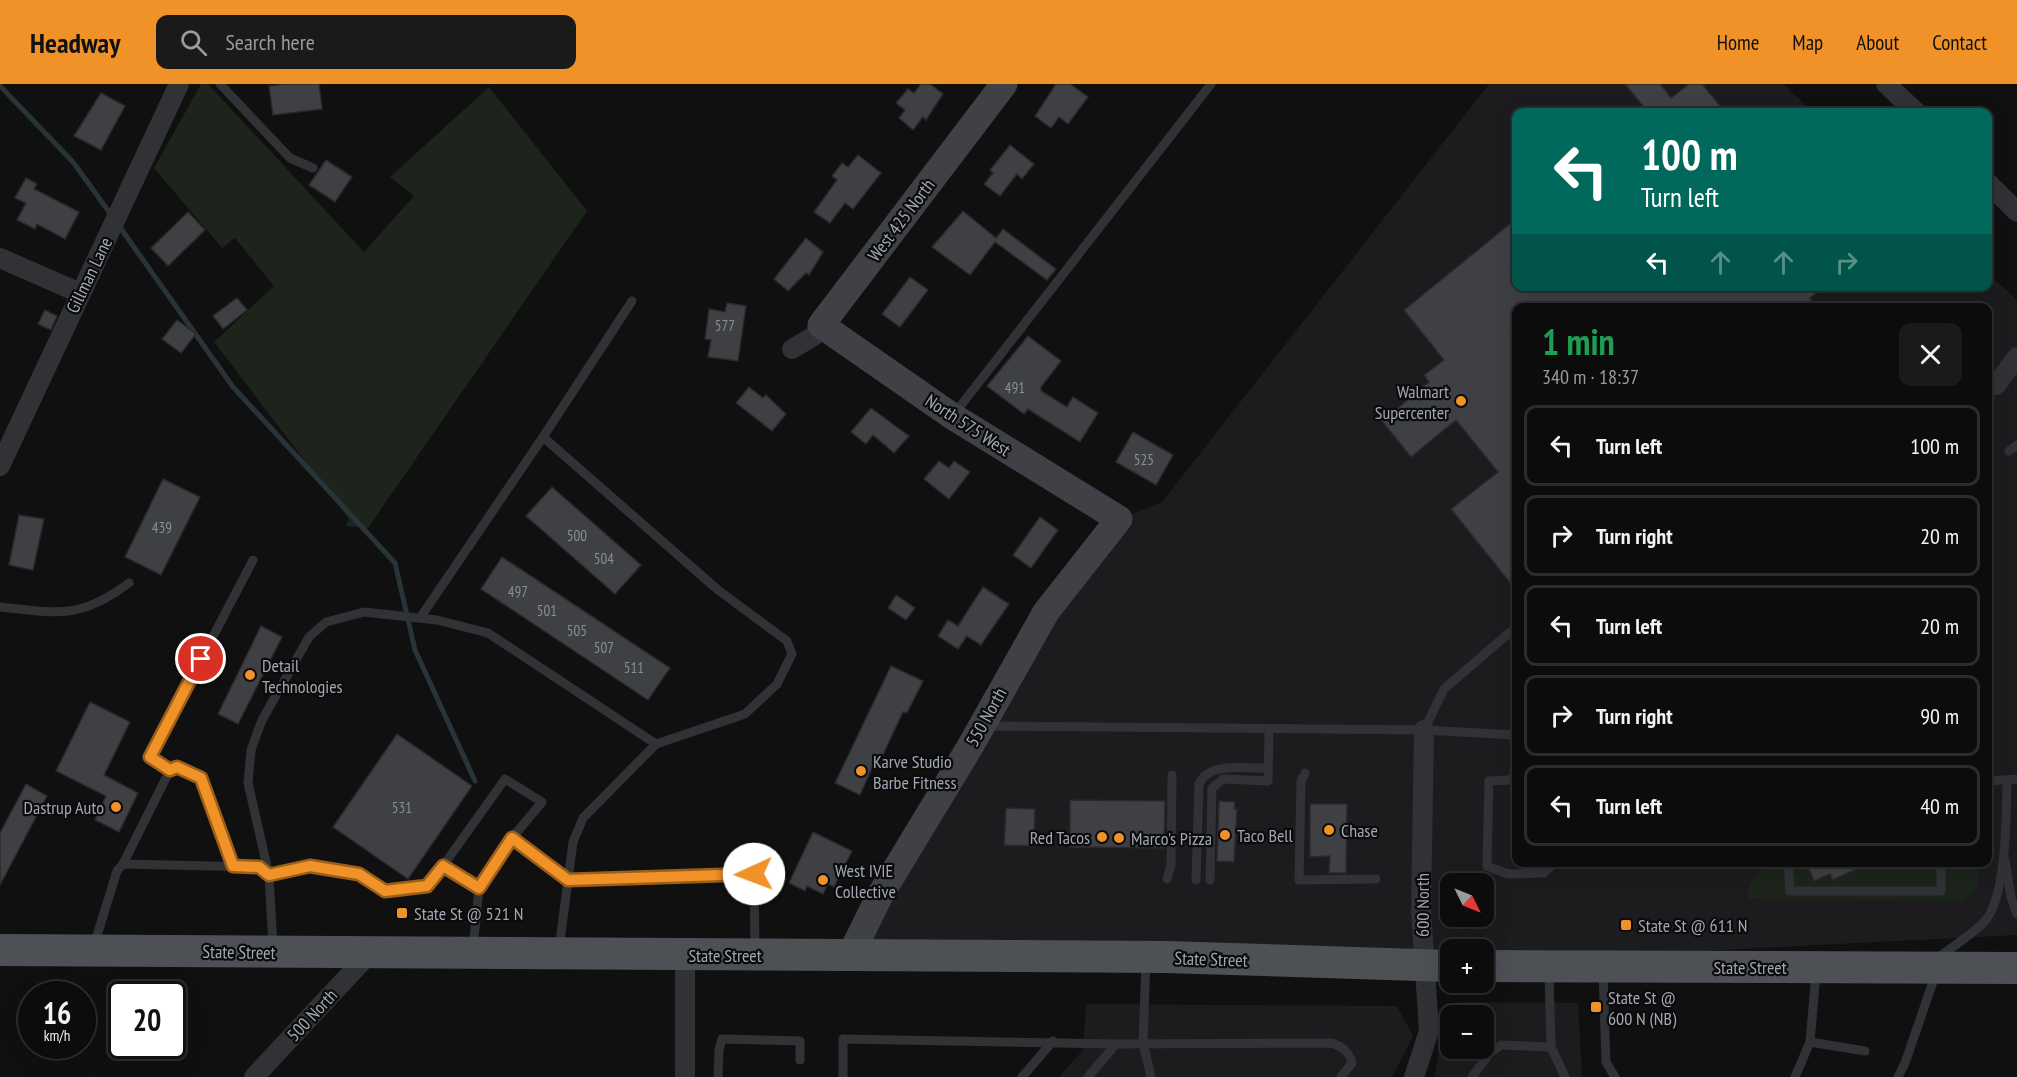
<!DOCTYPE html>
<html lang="en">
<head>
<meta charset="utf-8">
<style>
  :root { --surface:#0c0c0d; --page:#1a1a1b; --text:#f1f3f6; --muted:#9a9b9d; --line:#2c2c2e; --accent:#f09228 }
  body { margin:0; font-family:"PT Sans Narrow",sans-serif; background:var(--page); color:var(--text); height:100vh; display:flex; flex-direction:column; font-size:22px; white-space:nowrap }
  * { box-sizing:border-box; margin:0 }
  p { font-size:20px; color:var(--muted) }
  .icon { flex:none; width:33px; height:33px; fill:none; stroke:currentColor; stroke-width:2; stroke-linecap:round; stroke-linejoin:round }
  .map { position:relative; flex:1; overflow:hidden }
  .drawer { position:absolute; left:1512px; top:219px; width:480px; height:564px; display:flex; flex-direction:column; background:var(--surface); border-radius:12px; box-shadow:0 6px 24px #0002,0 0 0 2px var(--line) }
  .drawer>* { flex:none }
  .guide { position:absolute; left:1512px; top:24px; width:480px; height:183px; border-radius:12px; box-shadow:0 6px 24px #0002,0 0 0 2px var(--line); background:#00695c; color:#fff; overflow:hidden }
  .needle { width:39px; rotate:133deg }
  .fabs { position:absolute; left:1440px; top:789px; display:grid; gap:12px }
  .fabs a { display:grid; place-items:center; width:54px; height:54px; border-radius:12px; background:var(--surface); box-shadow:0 6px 24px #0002,0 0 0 2px var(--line); font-size:30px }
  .speed { position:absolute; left:18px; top:897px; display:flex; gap:12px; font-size:30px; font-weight:700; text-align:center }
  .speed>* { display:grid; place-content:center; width:78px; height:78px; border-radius:50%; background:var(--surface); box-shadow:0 6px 24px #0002,0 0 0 2px var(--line); line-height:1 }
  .speed small { font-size:15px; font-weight:400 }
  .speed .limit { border:3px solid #111; border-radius:9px; background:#fff; color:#111 }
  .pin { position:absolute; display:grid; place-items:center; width:51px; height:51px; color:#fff; margin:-26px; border:3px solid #fff; border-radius:50%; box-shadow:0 2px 6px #0007 }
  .me { position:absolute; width:66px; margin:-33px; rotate:268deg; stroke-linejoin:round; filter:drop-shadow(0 0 4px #0008) }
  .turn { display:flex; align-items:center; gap:21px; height:126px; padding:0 30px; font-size:27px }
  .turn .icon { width:78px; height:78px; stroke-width:2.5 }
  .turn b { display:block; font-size:42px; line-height:51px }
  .lanes { display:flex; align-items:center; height:57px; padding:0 30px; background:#0003; justify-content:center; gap:30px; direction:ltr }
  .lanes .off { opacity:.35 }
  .round { display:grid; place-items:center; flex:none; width:63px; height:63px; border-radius:12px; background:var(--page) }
  .summary { display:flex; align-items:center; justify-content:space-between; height:102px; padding:0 30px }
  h1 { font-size:36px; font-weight:700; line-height:45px; color:#1e9e55 }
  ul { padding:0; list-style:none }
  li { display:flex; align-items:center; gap:18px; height:81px; margin:0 12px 9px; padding:0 18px; border:3px solid var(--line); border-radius:12px }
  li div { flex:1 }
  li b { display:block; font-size:22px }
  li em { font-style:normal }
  header { display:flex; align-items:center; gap:36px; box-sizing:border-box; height:84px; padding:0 30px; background:var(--accent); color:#111 }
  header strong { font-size:28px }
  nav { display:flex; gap:33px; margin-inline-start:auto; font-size:21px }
  .search { width:420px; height:54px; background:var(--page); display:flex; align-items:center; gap:15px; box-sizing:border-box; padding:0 21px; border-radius:12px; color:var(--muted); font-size:22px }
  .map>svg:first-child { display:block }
  .built { fill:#1c1c1e; fill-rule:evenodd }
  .green { fill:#1c241c }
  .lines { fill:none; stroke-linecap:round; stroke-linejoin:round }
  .stream { stroke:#293439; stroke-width:5 }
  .building { fill:#3f4044; stroke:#2a2a2d; stroke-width:1.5 }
  .lane { stroke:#313236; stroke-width:9 }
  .street { stroke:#313236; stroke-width:20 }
  .secondary { stroke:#3f4146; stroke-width:27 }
  .primary { stroke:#4d5055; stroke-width:32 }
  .route-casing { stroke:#9c5f1a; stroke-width:15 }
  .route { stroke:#f09228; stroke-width:10 }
  .poi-dot { fill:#f09228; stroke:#0b0b0c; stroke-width:2 }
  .labels { text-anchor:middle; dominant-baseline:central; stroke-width:4.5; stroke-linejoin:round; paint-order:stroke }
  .number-label { font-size:15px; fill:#888e96 }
  .street-label { font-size:18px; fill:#a1a8b2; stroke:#0b0b0c }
  .poi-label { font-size:18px; fill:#a1a8b2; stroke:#0b0b0c; text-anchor:start }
</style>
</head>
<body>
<header>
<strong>Headway</strong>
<div class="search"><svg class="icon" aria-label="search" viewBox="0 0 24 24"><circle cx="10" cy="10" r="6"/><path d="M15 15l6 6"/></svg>Search here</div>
<nav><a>Home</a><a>Map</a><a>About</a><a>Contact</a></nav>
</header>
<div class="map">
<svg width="2017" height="993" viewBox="0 0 2017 993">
  <rect width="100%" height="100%" fill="#101011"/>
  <g class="built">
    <path d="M1489 0H1783L1813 28H1516V202H1988V189L2017 216V851L1484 878V866H1450V880L850 872 879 813 1119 435 1162 418ZM1516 224H1988V778H1516ZM1450 800H1484V832H1450Z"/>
    <path d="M1461 918 1578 919 1582 993H1435L1442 940ZM1450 932H1484V964H1450Z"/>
    <path d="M1086 920 1397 922 1413 952 1392 993H1059L1083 966Z"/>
  </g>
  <g class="green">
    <path d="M201 0H208L364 168 414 112 390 93 489 3 587 127 368 444 346 442 349 435 343 427 214 258 274 202 235 154 222 164 154 84Z"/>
    <path d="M1768 779H1977L1978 802 1964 817 1748 815 1749 800Z"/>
  </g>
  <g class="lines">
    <g class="stream">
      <path d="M0 2 73 78 112 132"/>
      <path d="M119 142 233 303 395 479 415 566 475 697"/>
    </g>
  </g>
  <g class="building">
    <path d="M286 0H319L322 25 273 31 269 2Z"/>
    <path d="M921 0H930L943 10 926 36 923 33 913 46 899 34 905 26 896 19 908 5 914 9Z"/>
    <path d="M1056 0H1070L1088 13 1068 40 1059 33 1051 44 1035 32Z"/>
    <path d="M1625 0H1660L1671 14 1689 0H1702L1725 28H1648Z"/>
    <path d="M101 9 125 22 101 66 74 52Z"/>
    <path d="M1010 61 1034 80 1022 95 1017 90 1000 112 984 100 993 89 990 86Z"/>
    <path d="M858 71 881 89 853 125 845 119 830 139 814 128 837 96 832 92 842 79 848 83Z"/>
    <path d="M326 76 352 93 335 118 309 101Z"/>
    <path d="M26 94 37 100 34 105 79 128 65 155 37 140 35 145 17 136 26 119 15 114Z"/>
    <path d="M963 127 996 154 1003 145 1056 185 1047 196 995 158 970 191 932 163Z"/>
    <path d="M188 128 205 146 168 182 151 164Z"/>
    <path d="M1516 135V202H1825L1810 214 1818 224H1516V506L1451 425 1498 388 1456 336 1411 373 1382 337 1429 298 1424 291 1444 276 1404 226Z"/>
    <path d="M806 154 823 168 809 191 806 189 788 207 774 195Z"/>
    <path d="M910 193 928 206 900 243 882 230Z"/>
    <path d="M237 214 247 226 223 245 213 232Z"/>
    <path d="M727 219 746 222 738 277 708 273 711 256 705 255 709 225 725 228Z"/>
    <path d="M45 226 57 232 51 246 38 240Z"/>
    <path d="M177 236 196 250 181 269 162 255Z"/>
    <path d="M1028 252 1061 277 1041 303V307L1067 323 1073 313 1098 329 1080 358 1028 325 1024 330 987 302Z"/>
    <path d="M749 303 763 314 766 311 786 330 772 347 736 319Z"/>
    <path d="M871 324 909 352 894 369 873 351 866 360 851 348Z"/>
    <path d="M1133 348 1173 371 1156 401 1116 378Z"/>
    <path d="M939 377 949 384 954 377 970 388 949 415 924 395Z"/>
    <path d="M163 395 200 413 161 491 125 473Z"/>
    <path d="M552 403 641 481 615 510 526 432Z"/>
    <path d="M19 431 44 435 33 486 9 481Z"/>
    <path d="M1040 433 1058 446 1031 484 1013 471Z"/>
    <path d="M502 473 670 584 648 616 481 505Z"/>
    <path d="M983 503 1009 520 981 561 967 552 958 565 938 552 948 536 958 542Z"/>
    <path d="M896 511 915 524 906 536 888 524Z"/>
    <path d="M261 542 282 553 238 640 218 630Z"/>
    <path d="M891 582 923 597 907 629 903 628 880 677 876 675 860 711 835 699Z"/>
    <path d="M90 618 130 638 104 691 138 709 119 748 95 736 106 712 56 687Z"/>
    <path d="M397 650 472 702 408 795 333 743Z"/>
    <path d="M26 700 47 712 0 801V749Z"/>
    <path d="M1070 716 1165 717 1164 764 1070 763Z"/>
    <path d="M1219 717 1235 718 1234 725H1237L1234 778 1217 777Z"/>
    <path d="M1310 720H1347L1346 789H1329L1330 772 1310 773Z"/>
    <path d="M1006 724 1035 725 1034 762 1004 761Z"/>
    <path d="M813 748 852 767 834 803 828 800 823 810 807 802 805 807 789 799Z"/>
    <path d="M1806 778H1871L1833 796 1830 790 1814 797Z"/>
  </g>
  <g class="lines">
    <g class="lane">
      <path d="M220 0 290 74 313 84"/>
      <path d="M955 329 1211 0"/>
      <path d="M543 353 632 217"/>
      <path d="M2009 367 2017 361"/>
      <path d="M0 523C58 529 79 536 129 499"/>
      <path d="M420 534 543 353 718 506 787 557 792 570 777 600 745 630 656 660"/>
      <path d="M985 642 1424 646 1516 651"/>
      <path d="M1424 646 1444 605 1516 543"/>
      <path d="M170 686 150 673 253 476"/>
      <path d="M1305 689 1301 697 1299 796 1376 795"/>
      <path d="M1516 692 1509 696 1489 697 1487 782 1508 790 1544 789 1551 782V778"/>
      <path d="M1988 697 2017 695"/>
      <path d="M512 754 568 796 754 790 755 866"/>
      <path d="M2005 776 2011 813 2017 830"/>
      <path d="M1788 778 1790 807H1941V778"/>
      <path d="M123 780 170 686 177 683 201 694 233 782"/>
      <path d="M443 782 505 695 542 718 512 754 479 804"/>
      <path d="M1167 795 1171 781 1172 691"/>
      <path d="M1196 796 1199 700C1209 677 1247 685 1268 684"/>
      <path d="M1210 796 1212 704 1223 695 1268 697 1269 647"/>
      <path d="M94 861 117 787 123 780 259 783 269 791 273 863"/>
      <path d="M473 865 479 804 443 782 427 802 385 807 359 790 311 782 269 791 248 699 251 666 262 636 309 553 326 538 364 528 437 536 488 549 656 660 583 734 573 758 559 865"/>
      <path d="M1936 875C1952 863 1970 852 1984 838 2007 814 2006 731 2007 698"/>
      <path d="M1146 876 1143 959 1151 993"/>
      <path d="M1549 888 1551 963 1565 993"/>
      <path d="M1603 888 1606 978 1615 993"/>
      <path d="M1816 889 1810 958 1865 967"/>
      <path d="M718 993 719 966 722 955 800 957V976"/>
      <path d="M843 993V955L1116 960 1332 959C1343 963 1349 968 1352 979L1341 993"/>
      <path d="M1022 993 1053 957"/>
      <path d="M1088 993 1116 960"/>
      <path d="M1472 993 1489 970 1501 961 1551 963"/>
      <path d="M1795 993 1810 958"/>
      <path d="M1898 993 1905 979 1936 889"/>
    </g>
    <g class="street">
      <path d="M1886 0 1916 28"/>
      <path d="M1988 99 2017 128"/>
      <path d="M0 174 80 209"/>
      <path d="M792 265 814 252 821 241"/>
      <path d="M1996 301 2017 273"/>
      <path d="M0 382 179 0"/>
      <path d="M254 993 369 870"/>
      <path d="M685 993V871"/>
      <path d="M1414 993 1429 947 1421 826 1424 646"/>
    </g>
    <path class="secondary" d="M850 872 879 813 971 661 1046 528 1119 435 952 332 821 241 1004 0"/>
    <g class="primary">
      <path d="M0 866 1166 873 1450 882"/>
      <path d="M1484 882 2017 884"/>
    </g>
  </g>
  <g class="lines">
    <g class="route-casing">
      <path id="route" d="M201 575 150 673 170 686 177 683 201 694 233 782 259 783 269 791 310 782 359 790 385 807 427 802 443 782 479 804 512 754 568 796 754 790"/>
    </g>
    <use href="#route" class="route"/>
  </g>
  <g class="poi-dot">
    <circle cx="1461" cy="317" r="6"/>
    <circle cx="250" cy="591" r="6"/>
    <circle cx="861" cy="687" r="6"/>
    <circle cx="116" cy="723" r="6"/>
    <circle cx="1329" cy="746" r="6"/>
    <circle cx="1225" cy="751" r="6"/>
    <circle cx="1102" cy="753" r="6"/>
    <circle cx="1119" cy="754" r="6"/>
    <circle cx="823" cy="796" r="6"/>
    <rect x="396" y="823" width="12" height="12" rx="3"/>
    <rect x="1620" y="835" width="12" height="12" rx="3"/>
    <rect x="1590" y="917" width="12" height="12" rx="3"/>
  </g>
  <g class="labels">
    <g class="number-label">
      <text x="725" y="241">577</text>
      <text x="1015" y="303">491</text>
      <text x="1144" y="375">525</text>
      <text x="162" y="443">439</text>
      <text x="577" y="451">500</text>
      <text x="604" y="474">504</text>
      <text x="518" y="507">497</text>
      <text x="547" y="526">501</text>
      <text x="577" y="546">505</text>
      <text x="604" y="563">507</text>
      <text x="634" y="583">511</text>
      <text x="402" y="723">531</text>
    </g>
    <g class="street-label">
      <text transform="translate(901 136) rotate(-53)">West 425 North</text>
      <text transform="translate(89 191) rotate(-64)">Gillman Lane</text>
      <text transform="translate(968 341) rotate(33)">North 575 West</text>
      <text transform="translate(986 633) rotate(-61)">550 North</text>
      <text transform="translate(1422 821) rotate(-90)">600 North</text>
      <text transform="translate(239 868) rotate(1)">State Street</text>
      <text x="725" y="871">State Street</text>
      <text transform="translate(1211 875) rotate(2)">State Street</text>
      <text x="1750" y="883">State Street</text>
      <text transform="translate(312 931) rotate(-47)">500 North</text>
    </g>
    <g class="poi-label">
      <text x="1449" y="307" text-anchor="end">Walmart<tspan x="1449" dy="21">Supercenter</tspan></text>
      <text x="262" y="581">Detail<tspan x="262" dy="21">Technologies</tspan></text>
      <text x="873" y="677">Karve Studio<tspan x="873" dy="21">Barbe Fitness</tspan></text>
      <text x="104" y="723" text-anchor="end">Dastrup Auto</text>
      <text x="1341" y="746">Chase</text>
      <text x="1237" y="751">Taco Bell</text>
      <text x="1090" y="753" text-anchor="end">Red Tacos</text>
      <text x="1131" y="754">Marco's Pizza</text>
      <text x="835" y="786">West IVIE<tspan x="835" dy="21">Collective</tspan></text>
      <text x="414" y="829">State St @ 521 N</text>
      <text x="1638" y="841">State St @ 611 N</text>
      <text x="1608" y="913">State St @<tspan x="1608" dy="21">600 N (NB)</tspan></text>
    </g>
  </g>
</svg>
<div class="fabs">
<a><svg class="needle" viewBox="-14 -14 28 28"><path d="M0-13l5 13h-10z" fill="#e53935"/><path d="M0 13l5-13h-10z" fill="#9a9b9d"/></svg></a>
<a>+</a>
<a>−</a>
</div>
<div class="speed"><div>16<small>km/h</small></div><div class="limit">20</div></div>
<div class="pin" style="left:201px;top:575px;background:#d93025"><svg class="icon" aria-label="arrive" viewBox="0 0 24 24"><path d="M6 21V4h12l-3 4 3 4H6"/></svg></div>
<svg class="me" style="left:754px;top:790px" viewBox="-20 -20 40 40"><circle r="19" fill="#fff"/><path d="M0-13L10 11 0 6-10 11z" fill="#f09228"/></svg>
<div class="guide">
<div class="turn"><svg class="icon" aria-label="left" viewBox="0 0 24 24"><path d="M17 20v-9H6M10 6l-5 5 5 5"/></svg><div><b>100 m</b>Turn left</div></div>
<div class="lanes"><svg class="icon" aria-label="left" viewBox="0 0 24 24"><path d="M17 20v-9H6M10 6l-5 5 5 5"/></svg><svg class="icon off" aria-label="ahead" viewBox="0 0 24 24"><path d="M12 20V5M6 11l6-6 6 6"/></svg><svg class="icon off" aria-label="ahead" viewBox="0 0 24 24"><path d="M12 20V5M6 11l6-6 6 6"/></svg><svg class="icon off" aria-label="right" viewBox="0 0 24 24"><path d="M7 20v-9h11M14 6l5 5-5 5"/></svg></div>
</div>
<section class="drawer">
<div class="summary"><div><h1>1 min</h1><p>340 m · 18:37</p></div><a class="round"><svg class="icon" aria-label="close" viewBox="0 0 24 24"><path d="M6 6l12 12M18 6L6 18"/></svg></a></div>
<ul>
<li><svg class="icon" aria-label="left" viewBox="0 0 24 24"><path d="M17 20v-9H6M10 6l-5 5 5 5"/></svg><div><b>Turn left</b></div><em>100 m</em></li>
<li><svg class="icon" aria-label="right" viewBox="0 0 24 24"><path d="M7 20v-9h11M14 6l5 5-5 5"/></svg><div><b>Turn right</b></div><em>20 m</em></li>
<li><svg class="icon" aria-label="left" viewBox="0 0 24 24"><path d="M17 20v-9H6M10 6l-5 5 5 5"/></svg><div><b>Turn left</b></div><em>20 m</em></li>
<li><svg class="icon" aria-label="right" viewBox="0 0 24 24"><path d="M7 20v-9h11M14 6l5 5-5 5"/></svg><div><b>Turn right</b></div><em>90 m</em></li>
<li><svg class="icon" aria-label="left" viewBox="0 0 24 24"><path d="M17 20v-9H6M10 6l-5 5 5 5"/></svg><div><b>Turn left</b></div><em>40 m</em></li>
</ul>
</section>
</div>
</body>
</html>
